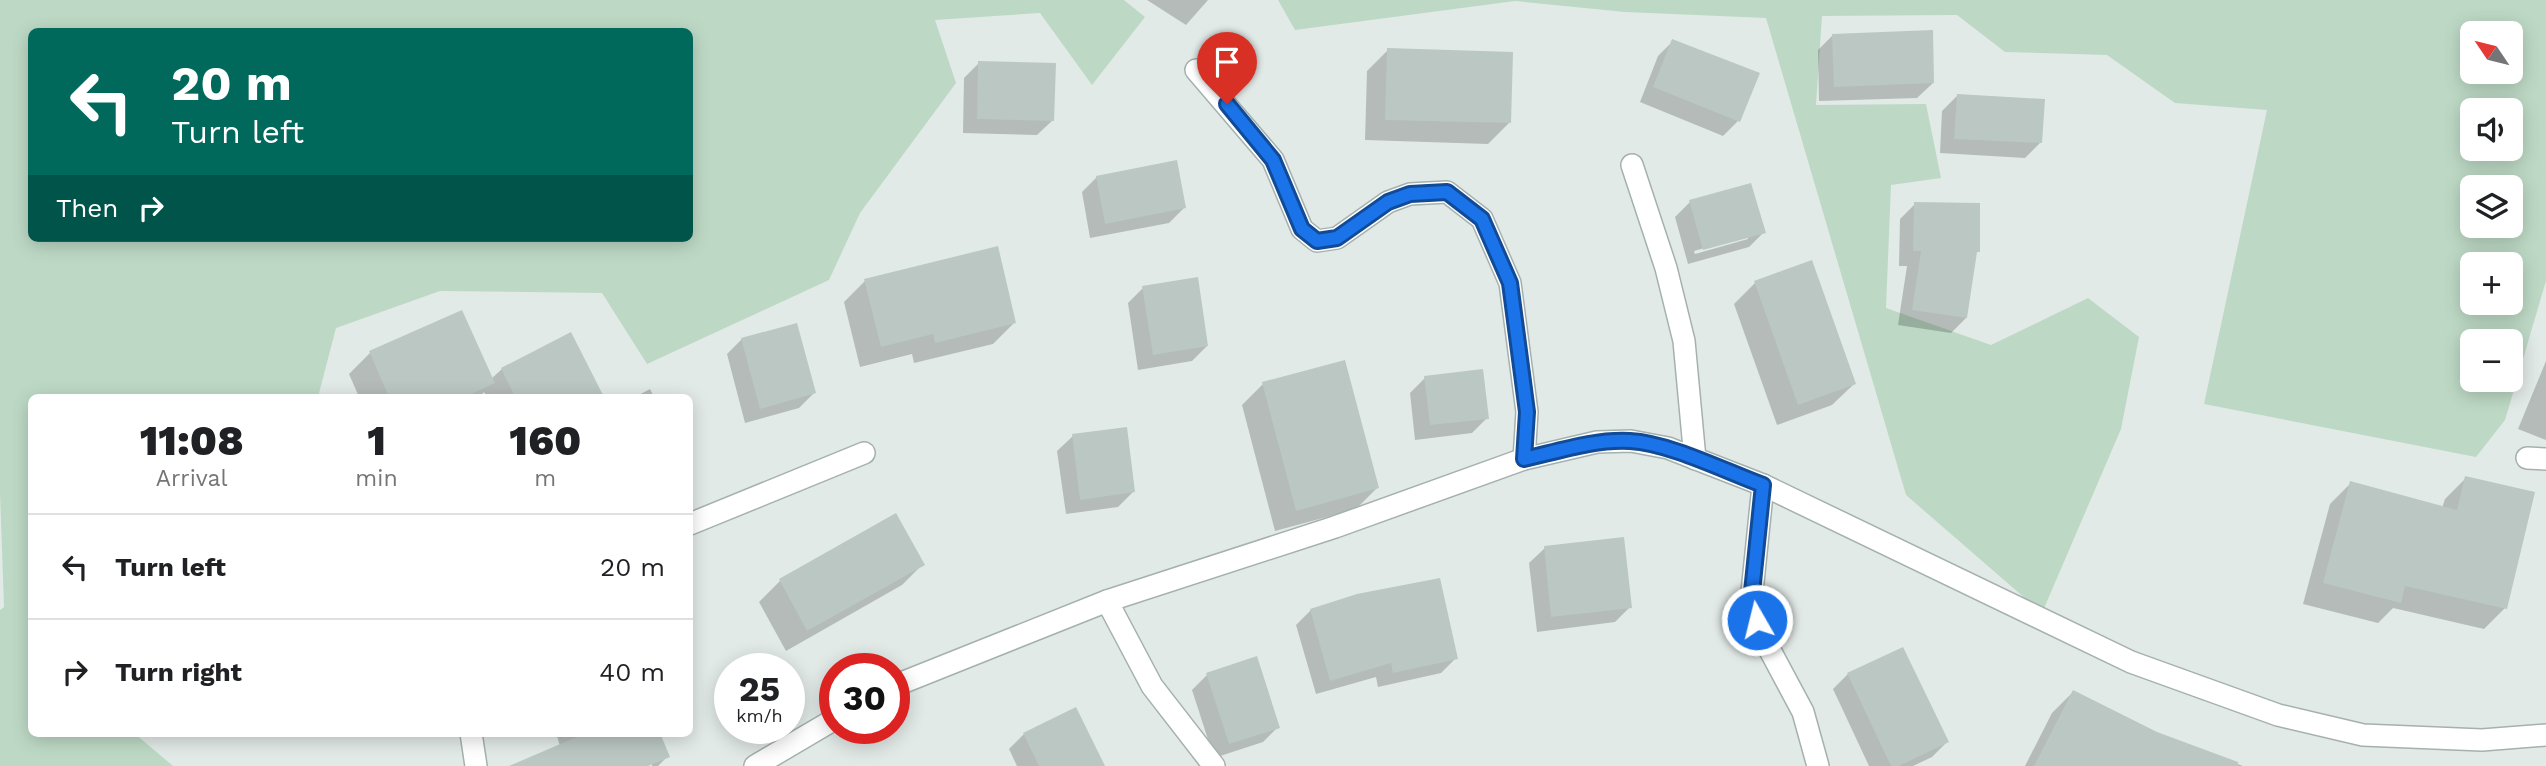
<!DOCTYPE html>
<html lang="en">
<head>
<meta charset="utf-8">
<style>
  :root { --surface:#fff; --page:#f6f6f6; --text:#202124; --muted:#757577; --line:#e0e0e0 }
  body { margin:0; font-family:"Work Sans",sans-serif; background:var(--page); color:var(--text); height:100vh; display:flex; flex-direction:column; font-size:26px; white-space:nowrap }
  * { box-sizing:border-box; margin:0 }
  p { font-size:23px; color:var(--muted) }
  .icon { flex:none; width:38px; height:38px; fill:none; stroke:currentColor; stroke-width:2; stroke-linecap:round; stroke-linejoin:round }
  .map { position:relative; flex:1; overflow:hidden }
  .panel { position:absolute; left:28px; top:394px; width:665px; height:343px; display:flex; flex-direction:column; background:var(--surface); border-radius:10px; box-shadow:0 4px 18px #0003 }
  .panel>* { flex:none }
  .banner { position:absolute; left:28px; top:28px; width:665px; height:214px; border-radius:10px; box-shadow:0 4px 18px #0003; background:#00695c; color:#fff; overflow:hidden }
  .needle { width:46px; rotate:305deg }
  .buttons { position:absolute; left:2460px; top:21px; display:grid; gap:14px }
  .buttons a { display:grid; place-items:center; width:63px; height:63px; border-radius:10px; background:var(--surface); box-shadow:0 4px 18px #0003; font-size:35px }
  .speed { position:absolute; left:714px; top:653px; display:flex; gap:14px; font-size:35px; font-weight:700; text-align:center }
  .speed>* { display:grid; place-content:center; width:91px; height:91px; border-radius:50%; background:var(--surface); box-shadow:0 4px 18px #0003; line-height:1 }
  .speed small { font-size:18px; font-weight:400 }
  .speed .limit { border:10px solid #d22; background:#fff; color:#111 }
  .pin { position:absolute; display:grid; place-items:center; width:60px; height:60px; color:#fff; margin:-72px -30px; border-radius:50% 50% 50% 0; rotate:-45deg; box-shadow:0 0 7px #0007 }
  .pin .icon { rotate:45deg }
  .me { position:absolute; width:77px; margin:-38px; rotate:352deg; stroke-linejoin:round; filter:drop-shadow(0 0 5px #0008) }
  .turn { display:flex; align-items:center; gap:24px; height:147px; padding:0 28px; font-size:32px }
  .turn .icon { width:91px; height:91px; stroke-width:2.5 }
  .turn b { display:block; font-size:49px; line-height:60px }
  .then { display:flex; align-items:center; height:66px; padding:0 28px; background:#0003; gap:14px; font-size:26px }
  .eta { display:flex; justify-content:space-evenly; align-items:center; height:119px; text-align:center }
  .eta b { font-size:42px; font-weight:800; line-height:49px }
  ul { padding:0; list-style:none }
  li { display:flex; align-items:center; gap:21px; height:105px; padding:0 28px; border-top:2px solid var(--line) }
  li div { flex:1 }
  li b { display:block; font-size:26px }
  li em { font-style:normal }
  .map>svg:first-child { display:block }
  .green { fill:#bdd9c5; fill-rule:evenodd }
  .shadow { fill:#0003; fill-rule:evenodd }
  .building { fill:#bac7c3 }
  .lines { fill:none; stroke-linecap:round; stroke-linejoin:round }
  .street-casing { stroke:#a5b1ae; stroke-width:24 }
  .street { stroke:#fff; stroke-width:21 }
  .route-casing { stroke:#114b97; stroke-width:18 }
  .route { stroke:#1a73e8; stroke-width:12 }
</style>
</head>
<body>
<div class="map">
<svg width="2546" height="766" viewBox="0 0 2546 766">
  <rect width="100%" height="100%" fill="#e2eae7"/>
  <g class="green">
    <path d="M0 0H1124L1145 17 1092 85 1040 13 935 20 956 83 860 213 829 280 647 364 602 293 440 291 336 328 318 397H32V733H134L173 766H0V610L4 607 0 493ZM32 32H690V238H32Z"/>
    <path d="M1278 0H2546V281L2505 420 2476 457 2204 404 2267 110 2175 103 2107 55 2005 52 1957 15 1822 16 1816 105 1926 104 1941 178 1891 185 1886 308 1991 345 2088 298 2139 337 2121 429 2042 613 1906 495 1766 18 1625 12 1515 1 1295 30ZM2473 33H2511V72H2473ZM2473 110H2511V149H2473ZM2473 187H2511V226H2473ZM2473 264H2511V303H2473ZM2473 341H2511V380H2473Z"/>
  </g>
  <g class="shadow">
    <path d="M1147 0H1208L1186 25Z"/>
    <path d="M1833 35 1933 83 1917 98 1819 101 1818 50Z"/>
    <path d="M1673 41 1738 121 1723 136 1640 102 1658 56Z"/>
    <path d="M1388 50 1509 123 1488 144 1365 140 1367 71Z"/>
    <path d="M979 63 1053 120 1037 135 963 133 964 78Z"/>
    <path d="M1957 96 2040 143 2025 158 1940 153 1942 111Z"/>
    <path d="M1097 177 1184 208 1169 223 1090 238 1082 192Z"/>
    <path d="M1690 202 1764 232 1749 247 1688 264 1675 217ZM1748 236V239L1695 254 1694 251Z"/>
    <path d="M1915 204 1978 251 1975 254 1966 318 1951 333 1898 325 1907 266H1899L1900 219Z"/>
    <path d="M865 281 1014 323 993 344 914 363 912 354 860 367 844 302Z"/>
    <path d="M1755 283 1854 384 1832 405 1777 425 1734 304Z"/>
    <path d="M1143 288 1207 346 1192 361 1138 370 1128 303Z"/>
    <path d="M571 335 602 397H487L484 392 479 397H359L349 374 370 353 491 379 502 369Z"/>
    <path d="M742 339 814 393 799 408 745 423 727 354Z"/>
    <path d="M2546 361V440L2518 429Z"/>
    <path d="M1425 378 1487 418 1472 433 1415 440 1410 393Z"/>
    <path d="M1263 384 1377 488 1356 509 1275 531 1242 405Z"/>
    <path d="M650 389 654 397H635Z"/>
    <path d="M1073 436 1133 492 1118 507 1066 514 1057 451Z"/>
    <path d="M2466 478 2505 608 2484 629 2393 608 2378 623 2303 604 2330 504 2351 483 2442 508 2445 499Z"/>
    <path d="M896 516 923 564 902 585 786 651 759 602 780 581Z"/>
    <path d="M1545 548 1630 607 1615 622 1537 632 1529 563Z"/>
    <path d="M1311 610 1456 658 1441 673 1378 687 1376 677 1316 694 1296 625Z"/>
    <path d="M1848 674 1947 742 1932 757 1913 766H1869L1833 689Z"/>
    <path d="M1207 675 1278 727 1263 742 1214 758 1192 690Z"/>
    <path d="M2073 692 2156 734 2243 766H2025L2052 713Z"/>
    <path d="M556 733H659L668 756 658 766H652V762L643 766H525L560 746Z"/>
    <path d="M1024 734 1103 766H1017L1009 749Z"/>
  </g>
  <g class="building">
    <path d="M1933 30 1934 83 1834 87 1832 34Z"/>
    <path d="M1672 39 1760 73 1740 122 1653 87Z"/>
    <path d="M1387 48 1513 52 1511 123 1385 120Z"/>
    <path d="M978 61 1056 63 1054 121 977 119Z"/>
    <path d="M1957 94 2045 99 2042 143 1954 139Z"/>
    <path d="M1177 160 1186 208 1105 224 1096 176Z"/>
    <path d="M1751 183 1766 233 1703 250 1689 200Z"/>
    <path d="M1914 202 1980 203V252H1977L1967 318 1912 310 1921 251H1913Z"/>
    <path d="M998 246 1016 323 935 343 933 334 881 347 864 279Z"/>
    <path d="M1812 260 1856 384 1798 405 1754 281Z"/>
    <path d="M1198 277 1208 346 1153 355 1142 286Z"/>
    <path d="M462 310 495 383 465 397H389L369 351Z"/>
    <path d="M797 323 816 393 760 409 741 338Z"/>
    <path d="M571 332 604 397H515L501 368Z"/>
    <path d="M1345 360 1379 488 1296 511 1262 382Z"/>
    <path d="M1483 369 1489 419 1430 425 1424 376Z"/>
    <path d="M1127 427 1135 492 1080 500 1072 434Z"/>
    <path d="M2465 476 2535 492 2507 609 2405 586 2401 603 2323 583 2350 481 2457 510Z"/>
    <path d="M896 513 925 565 807 631 779 579Z"/>
    <path d="M1624 537 1632 608 1551 617 1544 546Z"/>
    <path d="M1440 578 1458 659 1393 673 1391 663 1330 681 1310 609 1357 594Z"/>
    <path d="M1903 647 1949 742 1899 766H1891L1847 673Z"/>
    <path d="M1257 656 1280 728 1229 744 1206 673Z"/>
    <path d="M2073 690 2157 732 2238 762V766H2034Z"/>
    <path d="M1076 707 1105 766H1039L1023 733Z"/>
    <path d="M586 733H660L670 757 648 766H509Z"/>
  </g>
  <g class="lines">
    <g class="street-casing">
      <g id="street">
        <path d="M1196 70 1273 160 1302 229 1317 241 1337 238 1388 202 1410 194 1447 192 1482 219 1510 283 1527 412 1524 459"/>
        <path d="M1632 165 1666 268 1684 341 1695 459"/>
        <path d="M2527 458 2546 459"/>
        <path d="M1763 485 1752 592 1757 620 1764 639 1803 712 1818 766"/>
        <path d="M690 524 864 453"/>
        <path d="M1107 601 1152 686 1214 766"/>
        <path d="M894 686 1107 601 1335 527 1524 459 1597 442 1631 441 1668 448 1763 485 2131 662 2278 715 2363 735 2482 740 2546 735"/>
        <path d="M471 733 476 766"/>
        <path d="M755 766 835 719"/>
      </g>
    </g>
    <use href="#street" class="street"/>
  </g>
  <g class="lines">
    <g class="route-casing">
      <path id="route" d="M1227 104 1273 160 1302 229 1317 241 1337 238 1388 202 1410 194 1447 192 1482 219 1510 283 1527 412 1524 459C1559 451 1595 439 1630 441 1669 443 1725 471 1763 485L1752 592 1757 620"/>
    </g>
    <use href="#route" class="route"/>
  </g>
</svg>
<div class="buttons">
<a><svg class="needle" viewBox="-14 -14 28 28"><path d="M0-13l5 13h-10z" fill="#e53935"/><path d="M0 13l5-13h-10z" fill="#757577"/></svg></a>
<a><svg class="icon" aria-label="sound" viewBox="0 0 24 24"><path d="M4 9h4l5-4v14l-5-4H4zM17 9q2 3 0 6"/></svg></a>
<a><svg class="icon" aria-label="layers" viewBox="0 0 24 24"><path d="M12 4l9 5-9 5-9-5zM3 14l9 5 9-5"/></svg></a>
<a>+</a>
<a>−</a>
</div>
<div class="speed"><div>25<small>km/h</small></div><div class="limit">30</div></div>
<div class="pin" style="left:1227px;top:104px;background:#d93025"><svg class="icon" aria-label="arrive" viewBox="0 0 24 24"><path d="M6 21V4h12l-3 4 3 4H6"/></svg></div>
<svg class="me" style="left:1757px;top:620px" viewBox="-20 -20 40 40"><circle r="17" fill="#1a73e8" stroke="#fff" stroke-width="3"/><path d="M0-11L8 9 0 5-8 9z" fill="#fff"/></svg>
<div class="banner">
<div class="turn"><svg class="icon" aria-label="left" viewBox="0 0 24 24"><path d="M17 20v-9H6M10 6l-5 5 5 5"/></svg><div><b>20 m</b>Turn left</div></div>
<div class="then">Then<svg class="icon" aria-label="right" viewBox="0 0 24 24"><path d="M7 20v-9h11M14 6l5 5-5 5"/></svg></div>
</div>
<section class="panel">
<div class="eta">
<div><b>11:08</b><p>Arrival</p></div>
<div><b>1</b><p>min</p></div>
<div><b>160</b><p>m</p></div>
</div>
<ul>
<li><svg class="icon" aria-label="left" viewBox="0 0 24 24"><path d="M17 20v-9H6M10 6l-5 5 5 5"/></svg><div><b>Turn left</b></div><em>20 m</em></li>
<li><svg class="icon" aria-label="right" viewBox="0 0 24 24"><path d="M7 20v-9h11M14 6l5 5-5 5"/></svg><div><b>Turn right</b></div><em>40 m</em></li>
</ul>
</section>
</div>
</body>
</html>
